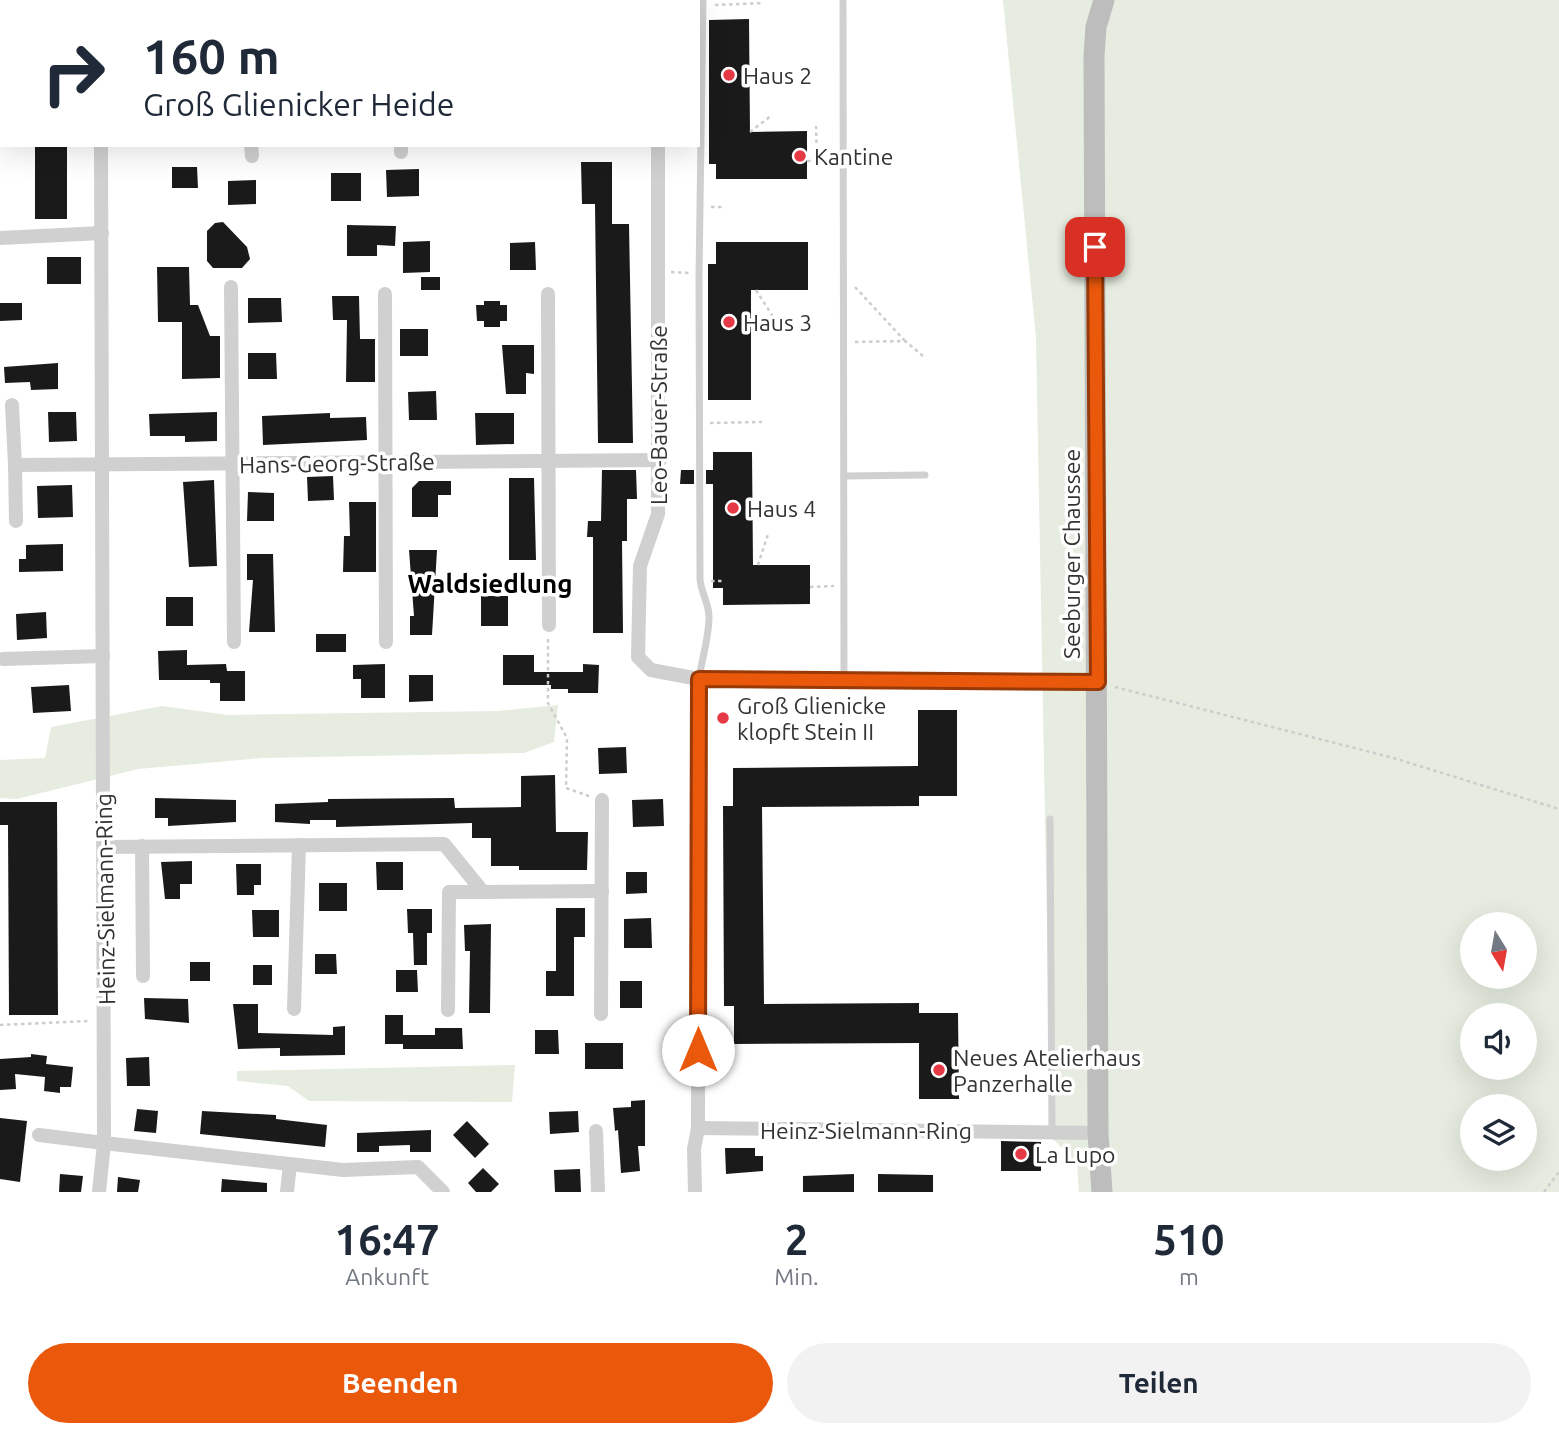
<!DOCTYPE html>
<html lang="de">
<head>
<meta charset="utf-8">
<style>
  :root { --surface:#fff; --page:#f2f2f3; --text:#1f2937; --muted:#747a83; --accent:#ea580c }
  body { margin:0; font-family:Ubuntu,sans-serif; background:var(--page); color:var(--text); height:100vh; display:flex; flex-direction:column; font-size:26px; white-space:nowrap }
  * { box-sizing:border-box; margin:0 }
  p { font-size:23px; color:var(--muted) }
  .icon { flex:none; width:38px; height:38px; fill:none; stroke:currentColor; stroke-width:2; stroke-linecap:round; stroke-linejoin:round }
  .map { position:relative; height:1192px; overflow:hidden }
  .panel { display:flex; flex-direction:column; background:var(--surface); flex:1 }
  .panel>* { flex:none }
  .top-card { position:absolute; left:0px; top:0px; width:700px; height:147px; box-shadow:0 7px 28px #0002; background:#fff; color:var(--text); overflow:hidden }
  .needle { width:46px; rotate:169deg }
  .fabs { position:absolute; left:1460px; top:912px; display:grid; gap:14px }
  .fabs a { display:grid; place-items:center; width:77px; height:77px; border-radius:50%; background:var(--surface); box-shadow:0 7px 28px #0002; font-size:35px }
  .pin { position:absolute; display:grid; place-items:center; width:60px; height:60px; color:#fff; margin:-30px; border-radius:14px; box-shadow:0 4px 10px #0006 }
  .me { position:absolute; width:77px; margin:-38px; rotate:0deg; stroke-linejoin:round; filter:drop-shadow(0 0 5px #0008) }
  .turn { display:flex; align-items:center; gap:24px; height:147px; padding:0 28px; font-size:32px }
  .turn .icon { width:91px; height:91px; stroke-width:2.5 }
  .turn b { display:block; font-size:49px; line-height:60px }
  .eta { display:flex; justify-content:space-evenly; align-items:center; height:119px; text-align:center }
  .eta b { font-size:42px; font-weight:600; line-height:49px }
  .primary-button { display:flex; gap:14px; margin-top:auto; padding:14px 28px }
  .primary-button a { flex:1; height:80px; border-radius:42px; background:var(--accent); color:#fff; font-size:28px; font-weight:600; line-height:80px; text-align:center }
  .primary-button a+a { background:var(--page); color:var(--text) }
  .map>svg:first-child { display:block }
  .green { fill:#e6ecdf; fill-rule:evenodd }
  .building { fill:#1a1a1a }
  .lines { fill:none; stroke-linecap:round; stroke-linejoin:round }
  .path { stroke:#cdcdcd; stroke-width:2.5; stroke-dasharray:3.5 3.5; stroke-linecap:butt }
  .lane { stroke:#d0d0d0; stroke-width:7 }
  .street { stroke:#d0d0d0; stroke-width:14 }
  .secondary { stroke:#bdbdbd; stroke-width:21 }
  .route-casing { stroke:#983908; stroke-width:18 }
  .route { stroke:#ea580c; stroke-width:12 }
  .poi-dot { fill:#e63946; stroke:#fff; stroke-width:2.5 }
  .labels { text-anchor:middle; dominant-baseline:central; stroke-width:7; stroke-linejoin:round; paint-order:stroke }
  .poi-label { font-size:23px; fill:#333; stroke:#fff; text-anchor:start }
  .street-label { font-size:23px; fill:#333; stroke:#fff }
  .quarter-label { font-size:26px; font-weight:bold; fill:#000; stroke:#fff }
</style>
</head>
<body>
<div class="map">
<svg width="1559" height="1192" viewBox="0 0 1559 1192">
  <rect width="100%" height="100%" fill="#fff"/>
  <g class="green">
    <path d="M0 0H52L2 2V58Z"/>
    <path d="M1003 0H1559V1192H1079L1077 1163 1051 1137 1036 338ZM1472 924H1524V976H1472ZM1472 1015H1524V1068H1472ZM1472 1106H1524V1158H1472Z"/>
    <path d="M558 705 554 742 524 753 263 758 138 769 17 799 0 798V760L45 758 51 727 162 706 228 715 497 711Z"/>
    <path d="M515 1065 512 1102 309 1101 288 1086 237 1081V1071Z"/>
  </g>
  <g class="building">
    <path d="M749 19 750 132 807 131V179H716V164H709V20Z"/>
    <rect x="35" y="145" width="32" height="74"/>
    <path d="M581 162H612V224H629L633 443H598L595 204H582Z"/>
    <path d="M172 167H197L198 188H172Z"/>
    <path d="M419 169V196L387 197 386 170Z"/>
    <rect x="331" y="173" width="30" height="28"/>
    <path d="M256 180V204L228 205V181Z"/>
    <path d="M223 222 247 247 250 259 242 268H213L207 261V231L215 223Z"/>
    <path d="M347 225 396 226 395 246 377 245V256H347Z"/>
    <path d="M430 241V272L403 273V242Z"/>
    <path d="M535 242 536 270H510V243Z"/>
    <path d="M716 242H808V290H751V400H708V264H716Z"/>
    <rect x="47" y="257" width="34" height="27"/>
    <path d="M157 267H189L190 305H198L210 336H220V378L182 379V322H158Z"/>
    <rect x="421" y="277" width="19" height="13"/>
    <path d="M332 296H359L360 339H375V382H346L347 320H333Z"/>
    <path d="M248 298H281L282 322 248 323Z"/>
    <path d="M484 301H500V305H507V321H500V327H484V321H477L476 305H484Z"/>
    <path d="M0 303H22V320L0 321Z"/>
    <rect x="400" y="329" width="28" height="27"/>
    <path d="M502 345H534V374L526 373V394H506Z"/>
    <path d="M248 353H276L277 379H248Z"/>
    <path d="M58 363V389L31 390 30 382 5 383 4 367Z"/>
    <path d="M436 391 437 420H409L408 392Z"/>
    <path d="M48 412H76L77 441 49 442Z"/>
    <path d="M217 412V441L185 442V436H150L149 414Z"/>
    <path d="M330 413V418L366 417 367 440 263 445 262 416Z"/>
    <path d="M475 413H514V444L476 445Z"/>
    <path d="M713 452H752L753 565H810V604L723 605V588H713V484H706V470H713Z"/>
    <path d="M602 470H636L637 499H627V541H622L623 633H593V537H587L588 521H601Z"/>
    <path d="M681 470H694V484H680Z"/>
    <path d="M333 476 334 500 308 501 307 477Z"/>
    <path d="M509 478H534L536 560H509Z"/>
    <path d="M214 480 217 566 189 567 183 482Z"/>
    <path d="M419 481H451V495H438V517H412V488Z"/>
    <path d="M72 485 73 517 38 518 37 486Z"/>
    <path d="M248 492 274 493V521H247Z"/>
    <path d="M349 502H376V572H343L344 536H350Z"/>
    <path d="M63 544V571L19 572V559H26V545Z"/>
    <path d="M409 550H437L432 635H410V616H414Z"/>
    <path d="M247 554H273L275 632H249L253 580H247Z"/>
    <rect x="481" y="596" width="27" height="30"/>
    <rect x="166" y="597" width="27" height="29"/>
    <path d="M46 612 47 638 17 640 16 614Z"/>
    <rect x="316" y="634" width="30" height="18"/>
    <path d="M187 650V665L226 664 227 671H245V701H220V683H210V680H159L158 651Z"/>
    <path d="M503 655H534V672H583V664L599 665 598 693H568V689H551V685H503Z"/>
    <path d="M385 664V698H361V679H353V665Z"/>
    <path d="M409 675H433V701L409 702Z"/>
    <path d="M69 685 71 711 33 713 31 687Z"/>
    <path d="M918 710H957V796H919V806L762 807 764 1004 919 1003V1013H958L959 1099H919V1043L734 1044V1006H724L723 806H733V768L918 766Z"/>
    <path d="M626 747 627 773 599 774 598 748Z"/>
    <path d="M555 775 556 832H588L587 870H519V866H491V838H472V823L336 827V820H310V824L275 822V804L328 802V799L454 798 455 808 521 807V776Z"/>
    <path d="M155 798 236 800V822L168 826V818H155Z"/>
    <path d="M663 799 664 826 633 827 632 800Z"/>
    <path d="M0 802H57L58 1015H9L8 825H0Z"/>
    <path d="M192 861V884H180V899H165L161 862Z"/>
    <path d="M376 862H403V890H377Z"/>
    <path d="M236 864H261V885H254V895H237Z"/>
    <path d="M626 872H647V893L626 894Z"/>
    <rect x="319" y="883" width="28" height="28"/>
    <path d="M556 908H585V937H574V996H546V971H556Z"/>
    <path d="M407 909H432V933H427V965H414L413 933H408Z"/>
    <path d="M252 910H279V937H253Z"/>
    <path d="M651 918 652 948H624V919Z"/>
    <path d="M491 924 490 1013H469L470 951H465L464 925Z"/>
    <path d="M315 954H336L337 974H315Z"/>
    <rect x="190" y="962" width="20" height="19"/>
    <rect x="253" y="965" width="19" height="20"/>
    <path d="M396 970H417L418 992H396Z"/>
    <rect x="620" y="981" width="22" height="27"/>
    <path d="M144 998 188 999 189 1023 145 1019Z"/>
    <path d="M233 1004H258V1033L333 1035V1027L345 1026V1055L280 1056V1048L238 1049Z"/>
    <path d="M385 1015H403V1043V1035H435V1028H462L463 1049H403V1044H385Z"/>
    <path d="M535 1030H558L559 1054H535Z"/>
    <rect x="585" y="1043" width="38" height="26"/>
    <path d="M31 1054 47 1056 46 1064 73 1067 71 1087H60V1093L44 1091 45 1077 15 1074 16 1089 0 1090V1059L31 1057Z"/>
    <path d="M149 1057 150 1086H127L126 1058Z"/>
    <path d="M645 1100V1146H638L640 1171 621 1173 618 1130 615 1131 613 1108 631 1107V1101Z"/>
    <path d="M137 1109 158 1111 156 1133 134 1131Z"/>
    <path d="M202 1111 276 1115V1119L327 1125 325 1147 200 1134Z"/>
    <path d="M578 1111 579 1132 550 1134 549 1112Z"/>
    <path d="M0 1118 27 1121 20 1182 0 1179Z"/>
    <path d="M467 1121 489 1144 475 1158 453 1135Z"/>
    <path d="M431 1130V1152H410V1145L379 1146V1152H357V1133Z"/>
    <path d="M1001 1141 1041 1142V1171H1001Z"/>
    <path d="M725 1148H755V1156H763V1171L726 1174Z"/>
    <path d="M483 1168 499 1184 491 1192H476L468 1183Z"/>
    <path d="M580 1169 581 1192H555L554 1170Z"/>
    <path d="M60 1174 83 1176 81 1192H59Z"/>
    <path d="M854 1174V1192H803V1176Z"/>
    <path d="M878 1174 933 1175V1192H878Z"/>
    <path d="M118 1177 140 1180 138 1192H117Z"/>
    <path d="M222 1179 267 1183V1192H221Z"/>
  </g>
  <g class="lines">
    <g class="path">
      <path d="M715 5 764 3"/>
      <path d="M750 132 772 115"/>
      <path d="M807 161H817L816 126"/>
      <path d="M711 207H724"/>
      <path d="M671 272 689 273"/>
      <path d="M855 287 905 341"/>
      <path d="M756 290 775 320"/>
      <path d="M855 342 905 341 923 356"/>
      <path d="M710 423 762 422"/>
      <path d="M758 565 768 534"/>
      <path d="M711 581H723"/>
      <path d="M810 587 834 586"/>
      <path d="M548 639V703L567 738 566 788 589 796"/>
      <path d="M1115 687 1390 757 1559 809"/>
      <path d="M0 1025 88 1021"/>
      <path d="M1544 1192 1559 1172"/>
    </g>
    <g class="lane">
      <path d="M843 0 844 680"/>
      <path d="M844 476 925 475"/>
      <path d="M699 678C702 659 709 637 709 617 709 603 701 593 700 579L699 276 703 0"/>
      <path d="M1050 819 1052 1131"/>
    </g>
    <g class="street">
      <path d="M250 0V2"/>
      <path d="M401 0V2"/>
      <path d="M646 0V2"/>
      <path d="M138 2 139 0"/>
      <path d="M554 2V0"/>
      <path d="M101 145 104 1143 343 1170 418 1167 443 1192"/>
      <path d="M251 145 252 156"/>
      <path d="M658 145V514L640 566 638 657 651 670 699 679 1098 682"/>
      <path d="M401 152V145"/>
      <path d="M0 238 102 233"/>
      <path d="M231 287 234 642"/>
      <path d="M385 294 386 642"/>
      <path d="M548 294 549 625"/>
      <path d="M12 405 15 465"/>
      <path d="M16 521 15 465 660 460"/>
      <path d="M3 659 103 656"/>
      <path d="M142 846 143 976"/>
      <path d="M105 847 444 844 483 892 602 891"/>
      <path d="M294 1009 299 845"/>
      <path d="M448 1010 449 892H483"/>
      <path d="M601 1014 602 800"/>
      <path d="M698 1128 1098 1133"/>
      <path d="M596 1131 598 1192"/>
      <path d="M39 1135 104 1143 99 1192"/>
      <path d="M287 1192 290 1164"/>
      <path d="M695 1192 694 1149 698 1128 699 679"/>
    </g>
    <path class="secondary" d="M1102 1192 1098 1133 1094 56 1096 27 1104 0"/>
  </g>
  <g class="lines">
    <g class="route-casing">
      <path id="route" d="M698 1050 699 679 1098 682 1095 247"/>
    </g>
    <use href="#route" class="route"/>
  </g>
  <g class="poi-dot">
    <circle cx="729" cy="75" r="7"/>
    <circle cx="800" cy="156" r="7"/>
    <circle cx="729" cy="322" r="7"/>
    <circle cx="733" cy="508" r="7"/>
    <circle cx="723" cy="718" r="7"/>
    <circle cx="939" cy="1070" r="7"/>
    <circle cx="1021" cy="1154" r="7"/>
  </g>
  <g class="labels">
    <g class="poi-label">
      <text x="743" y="75">Haus 2</text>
      <text x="814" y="156">Kantine</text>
      <text x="743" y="322">Haus 3</text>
      <text x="747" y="508">Haus 4</text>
      <text x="737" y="705">Groß Glienicke<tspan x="737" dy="26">klopft Stein II</tspan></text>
      <text x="953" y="1057">Neues Atelierhaus<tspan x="953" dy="26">Panzerhalle</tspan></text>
      <text x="1035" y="1154">La Lupo</text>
    </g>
    <g class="street-label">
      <text transform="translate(658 415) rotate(-90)">Leo-Bauer-Straße</text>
      <text transform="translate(337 463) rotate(-1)">Hans-Georg-Straße</text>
      <text transform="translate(1071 554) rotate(-90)">Seeburger Chaussee</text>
      <text transform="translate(105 899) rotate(-91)">Heinz-Sielmann-Ring</text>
      <text x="866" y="1130">Heinz-Sielmann-Ring</text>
    </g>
    <g class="quarter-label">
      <text x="490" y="583">Waldsiedlung</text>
    </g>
  </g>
</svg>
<div class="fabs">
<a><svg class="needle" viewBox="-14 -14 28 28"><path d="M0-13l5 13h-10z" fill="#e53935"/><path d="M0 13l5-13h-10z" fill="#747a83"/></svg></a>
<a><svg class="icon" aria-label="sound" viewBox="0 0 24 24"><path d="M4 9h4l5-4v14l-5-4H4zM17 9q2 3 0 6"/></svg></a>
<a><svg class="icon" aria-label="layers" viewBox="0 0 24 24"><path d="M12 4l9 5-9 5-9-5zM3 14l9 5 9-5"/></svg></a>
</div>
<div class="pin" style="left:1095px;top:247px;background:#d93025"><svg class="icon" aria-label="arrive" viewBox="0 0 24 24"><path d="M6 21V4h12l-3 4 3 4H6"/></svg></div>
<svg class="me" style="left:698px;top:1050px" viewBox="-20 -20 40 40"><circle r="19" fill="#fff"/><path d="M0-13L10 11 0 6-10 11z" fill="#ea580c"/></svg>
<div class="top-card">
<div class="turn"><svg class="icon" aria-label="right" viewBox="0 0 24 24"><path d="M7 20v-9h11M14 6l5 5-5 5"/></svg><div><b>160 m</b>Groß Glienicker Heide</div></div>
</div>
</div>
<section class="panel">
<div class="eta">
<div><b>16:47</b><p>Ankunft</p></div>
<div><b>2</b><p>Min.</p></div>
<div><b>510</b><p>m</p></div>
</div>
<div class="primary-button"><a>Beenden</a><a>Teilen</a></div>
</section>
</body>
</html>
